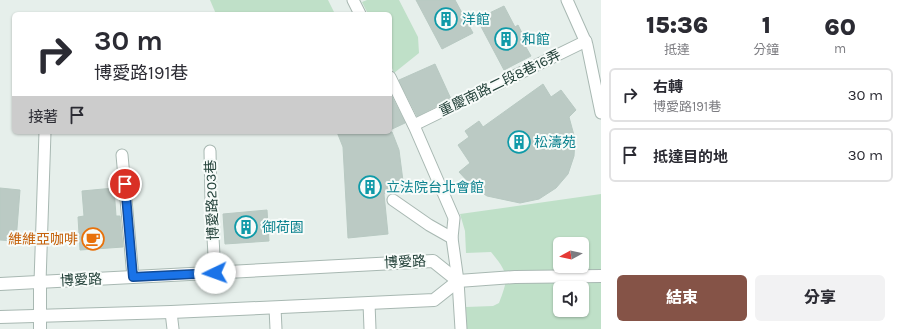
<!DOCTYPE html>
<html lang="zh-TW">
<head>
<meta charset="utf-8">
<style>
  :root { --surface:#fff; --page:#f2f2f3; --text:#2b2b33; --muted:#7c7c81; --line:#e1e1e2; --accent:#855347 }
  body { margin:0; font-family:Karla,"Noto Sans TC",sans-serif; background:var(--page); color:var(--text); height:100vh; display:flex; flex-direction:column; font-size:15px; white-space:nowrap }
  * { box-sizing:border-box; margin:0 }
  p { font-size:13px; color:var(--muted) }
  .icon { flex:none; width:22px; height:22px; fill:none; stroke:currentColor; stroke-width:2; stroke-linecap:round; stroke-linejoin:round }
  .map { position:relative; flex:1; overflow:hidden }
  .drawer { display:flex; flex-direction:column; background:var(--surface); width:300px }
  .drawer>* { flex:none }
  .guide { position:absolute; left:12px; top:12px; width:380px; height:122px; border-radius:6px; box-shadow:0 1px 3px #0004; background:#fff; color:var(--text); overflow:hidden }
  .needle { width:26px; rotate:262deg }
  .controls { position:absolute; left:553px; top:237px; display:grid; gap:8px }
  .controls a { display:grid; place-items:center; width:36px; height:36px; border-radius:6px; background:var(--surface); box-shadow:0 1px 3px #0004; font-size:20px }
  .pin { position:absolute; display:grid; place-items:center; width:34px; height:34px; color:#fff; margin:-17px; border:2px solid #fff; border-radius:50%; box-shadow:0 1px 4px #0007 }
  .me { position:absolute; width:44px; margin:-22px; rotate:267deg; stroke-linejoin:round; filter:drop-shadow(0 0 3px #0008) }
  .turn { display:flex; align-items:center; gap:14px; height:84px; padding:0 16px; font-size:18px }
  .turn .icon { width:52px; height:52px; stroke-width:2.5 }
  .turn b { display:block; font-size:28px; line-height:34px }
  .then { display:flex; align-items:center; height:38px; padding:0 16px; background:#0003; gap:8px; font-size:15px }
  .eta { display:flex; justify-content:space-evenly; align-items:center; height:68px; text-align:center }
  .eta b { font-size:24px; font-weight:800; line-height:28px }
  .cta { display:flex; gap:8px; margin-top:auto; padding:8px 16px }
  .cta a { flex:1; height:46px; border-radius:6px; background:var(--accent); color:#fff; font-size:16px; font-weight:800; line-height:46px; text-align:center }
  .cta a+a { background:var(--page); color:var(--text) }
  ul { padding:0; list-style:none }
  li { display:flex; align-items:center; gap:12px; height:54px; margin:0 8px 6px; padding:0 8px; border:2px solid var(--line); border-radius:6px }
  li div { flex:1 }
  li b { display:block; font-size:15px }
  li em { font-style:normal }
  main { display:flex; flex:1; min-height:0 }
  .map>svg:first-child { display:block }
  .green { fill:#bfe0c8; fill-rule:evenodd }
  .building { fill:#bbcac4; stroke:#b8c9c2 }
  .lines { fill:none; stroke-linecap:round; stroke-linejoin:round }
  .lane-casing { stroke:#a8b8b2; stroke-width:13 }
  .street-casing { stroke:#a8b8b2; stroke-width:14 }
  .lane { stroke:#fff; stroke-width:11 }
  .street { stroke:#fff; stroke-width:12 }
  .route-casing { stroke:#114b97; stroke-width:10 }
  .route { stroke:#1a73e8; stroke-width:7 }
  .labels { text-anchor:middle; dominant-baseline:central; stroke-width:4; stroke-linejoin:round; paint-order:stroke }
  .culture-label { font-size:14px; fill:#0d838f; stroke:#f7fbf9; text-anchor:start }
  .street-label { font-size:14px; fill:#24423a; stroke:#f7fbf9 }
  .food-label { font-size:14px; fill:#c56008; stroke:#f7fbf9; text-anchor:end }
</style>
</head>
<body>
<main>
<div class="map">
<svg width="601" height="329" viewBox="0 0 601 329">
  <rect width="100%" height="100%" fill="#e6efeb"/>
  <g class="green">
    <path d="M210 0H328L335 14H216Z"/>
    <path d="M367 0H399L418 37 419 53 394 73 390 63V14H368L362 2Z"/>
    <path d="M601 194V329H467L466 307 493 306 499 303C509 277 509 274 491 252L466 253 465 231 460 214ZM560 244H582V266H560ZM560 288H582V310H560Z"/>
  </g>
  <g class="building">
    <path d="M416 0H455L473 33 442 49Z"/>
    <path d="M504 6 515 27 518 25 526 41 523 42 531 56 504 70 477 19Z"/>
    <path d="M435 64 451 99 417 116 399 80Z"/>
    <path d="M543 84 551 97 561 90 576 110 569 117 575 139 574 156 568 174 556 188 539 199 520 203 487 196 473 187 459 172 470 163 458 145 469 137 465 131 479 121 483 127Z"/>
    <path d="M390 93 405 123 390 130Z"/>
    <path d="M337 132H392L399 150 403 181 384 194 388 234 348 238 343 147Z"/>
    <path d="M0 188 20 190 16 241 0 240Z"/>
    <path d="M114 188 116 216H120L123 247 80 250 78 217 84 216 82 191Z"/>
    <path d="M267 210 269 241 225 244 223 214Z"/>
  </g>
  <g class="lines">
    <g class="lane-casing">
      <g id="lane">
        <path d="M353 0 360 14"/>
        <path d="M567 0 587 45 601 113"/>
        <path d="M390 77 415 128 454 218 452 238 458 281 461 329"/>
        <path d="M414 125 586 41"/>
        <path d="M210 151 211 202 215 273"/>
        <path d="M122 155 133 277"/>
        <path d="M393 200 429 225 452 238"/>
        <path d="M40 282 45 132"/>
        <path d="M369 303 370 329"/>
        <path d="M275 308 276 329"/>
        <path d="M171 312 173 329"/>
      </g>
    </g>
    <g class="street-casing">
      <g id="street">
        <path d="M458 281 515 277 601 276"/>
        <path d="M40 282V329"/>
        <path d="M0 284 433 261 458 281"/>
        <path d="M0 317 171 312 434 300 458 281"/>
      </g>
    </g>
    <use href="#lane" class="lane"/>
    <use href="#street" class="street"/>
  </g>
  <g class="lines">
    <g class="route-casing">
      <path id="route" d="M125 184 133 277 215 273"/>
    </g>
    <use href="#route" class="route"/>
  </g>
  <defs>
    <g id="building-ring" transform="scale(1.15)"><circle r="9.5" fill="#f7fbf9" stroke="#0f9aa8" stroke-width="1.5"/><path d="M-4-6H4V6H1V3H-1V6H-4ZM-2.5-4.3h1.7v1.8h-1.7ZM.8-4.3h1.7v1.8H.8ZM-2.5-1h1.7V.8h-1.7ZM.8-1h1.7V.8H.8Z" fill="#0f9aa8"/></g>
    <g id="cafe-ring" transform="scale(1.15)"><circle r="9.5" fill="#f7fbf9" stroke="#e8710a" stroke-width="1.5"/><path d="M-5.5-4.5H6V0H3Q3 3.5 0 3.5H-2.5Q-5.5 3.5-5.5 0ZM3-3.2v2h1.7v-2ZM-6 4.5H4V6H-6Z" fill="#e8710a"/></g>
  </defs>
  <g fill-rule="evenodd">
    <use href="#building-ring" x="446" y="19"/>
    <use href="#building-ring" x="506" y="39"/>
    <use href="#building-ring" x="519" y="142"/>
    <use href="#building-ring" x="370" y="187"/>
    <use href="#building-ring" x="246" y="227"/>
    <use href="#cafe-ring" x="93" y="239"/>
  </g>
  <g class="labels">
    <g class="culture-label">
      <text x="462" y="19">洋館</text>
      <text x="522" y="39">和館</text>
      <text x="534" y="142">松濤苑</text>
      <text x="386" y="187">立法院台北會館</text>
      <text x="262" y="227">御荷園</text>
    </g>
    <g class="street-label">
      <text transform="translate(500 83) rotate(-26)">重慶南路二段8巷16弄</text>
      <text transform="translate(212 200) rotate(-92)">博愛路203巷</text>
      <text transform="translate(405 262) rotate(-3)">博愛路</text>
      <text transform="translate(81 280) rotate(-3)">博愛路</text>
    </g>
    <g class="food-label">
      <text x="78" y="239">維維亞咖啡</text>
    </g>
  </g>
</svg>
<div class="controls">
<a><svg class="needle" viewBox="-14 -14 28 28"><path d="M0-13l5 13h-10z" fill="#e53935"/><path d="M0 13l5-13h-10z" fill="#7c7c81"/></svg></a>
<a><svg class="icon" aria-label="sound" viewBox="0 0 24 24"><path d="M4 9h4l5-4v14l-5-4H4zM17 9q2 3 0 6"/></svg></a>
</div>
<div class="pin" style="left:125px;top:184px;background:#d93025"><svg class="icon" aria-label="arrive" viewBox="0 0 24 24"><path d="M6 21V4h12l-3 4 3 4H6"/></svg></div>
<svg class="me" style="left:215px;top:273px" viewBox="-20 -20 40 40"><circle r="19" fill="#fff"/><path d="M0-13L10 11 0 6-10 11z" fill="#1a73e8"/></svg>
<div class="guide">
<div class="turn"><svg class="icon" aria-label="right" viewBox="0 0 24 24"><path d="M7 20v-9h11M14 6l5 5-5 5"/></svg><div><b>30 m</b>博愛路191巷</div></div>
<div class="then">接著<svg class="icon" aria-label="arrive" viewBox="0 0 24 24"><path d="M6 21V4h12l-3 4 3 4H6"/></svg></div>
</div>
</div>
<section class="drawer">
<div class="eta">
<div><b>15:36</b><p>抵達</p></div>
<div><b>1</b><p>分鐘</p></div>
<div><b>60</b><p>m</p></div>
</div>
<ul>
<li><svg class="icon" aria-label="right" viewBox="0 0 24 24"><path d="M7 20v-9h11M14 6l5 5-5 5"/></svg><div><b>右轉</b><p>博愛路191巷</p></div><em>30 m</em></li>
<li><svg class="icon" aria-label="arrive" viewBox="0 0 24 24"><path d="M6 21V4h12l-3 4 3 4H6"/></svg><div><b>抵達目的地</b></div><em>30 m</em></li>
</ul>
<div class="cta"><a>結束</a><a>分享</a></div>
</section>
</main>
</body>
</html>
